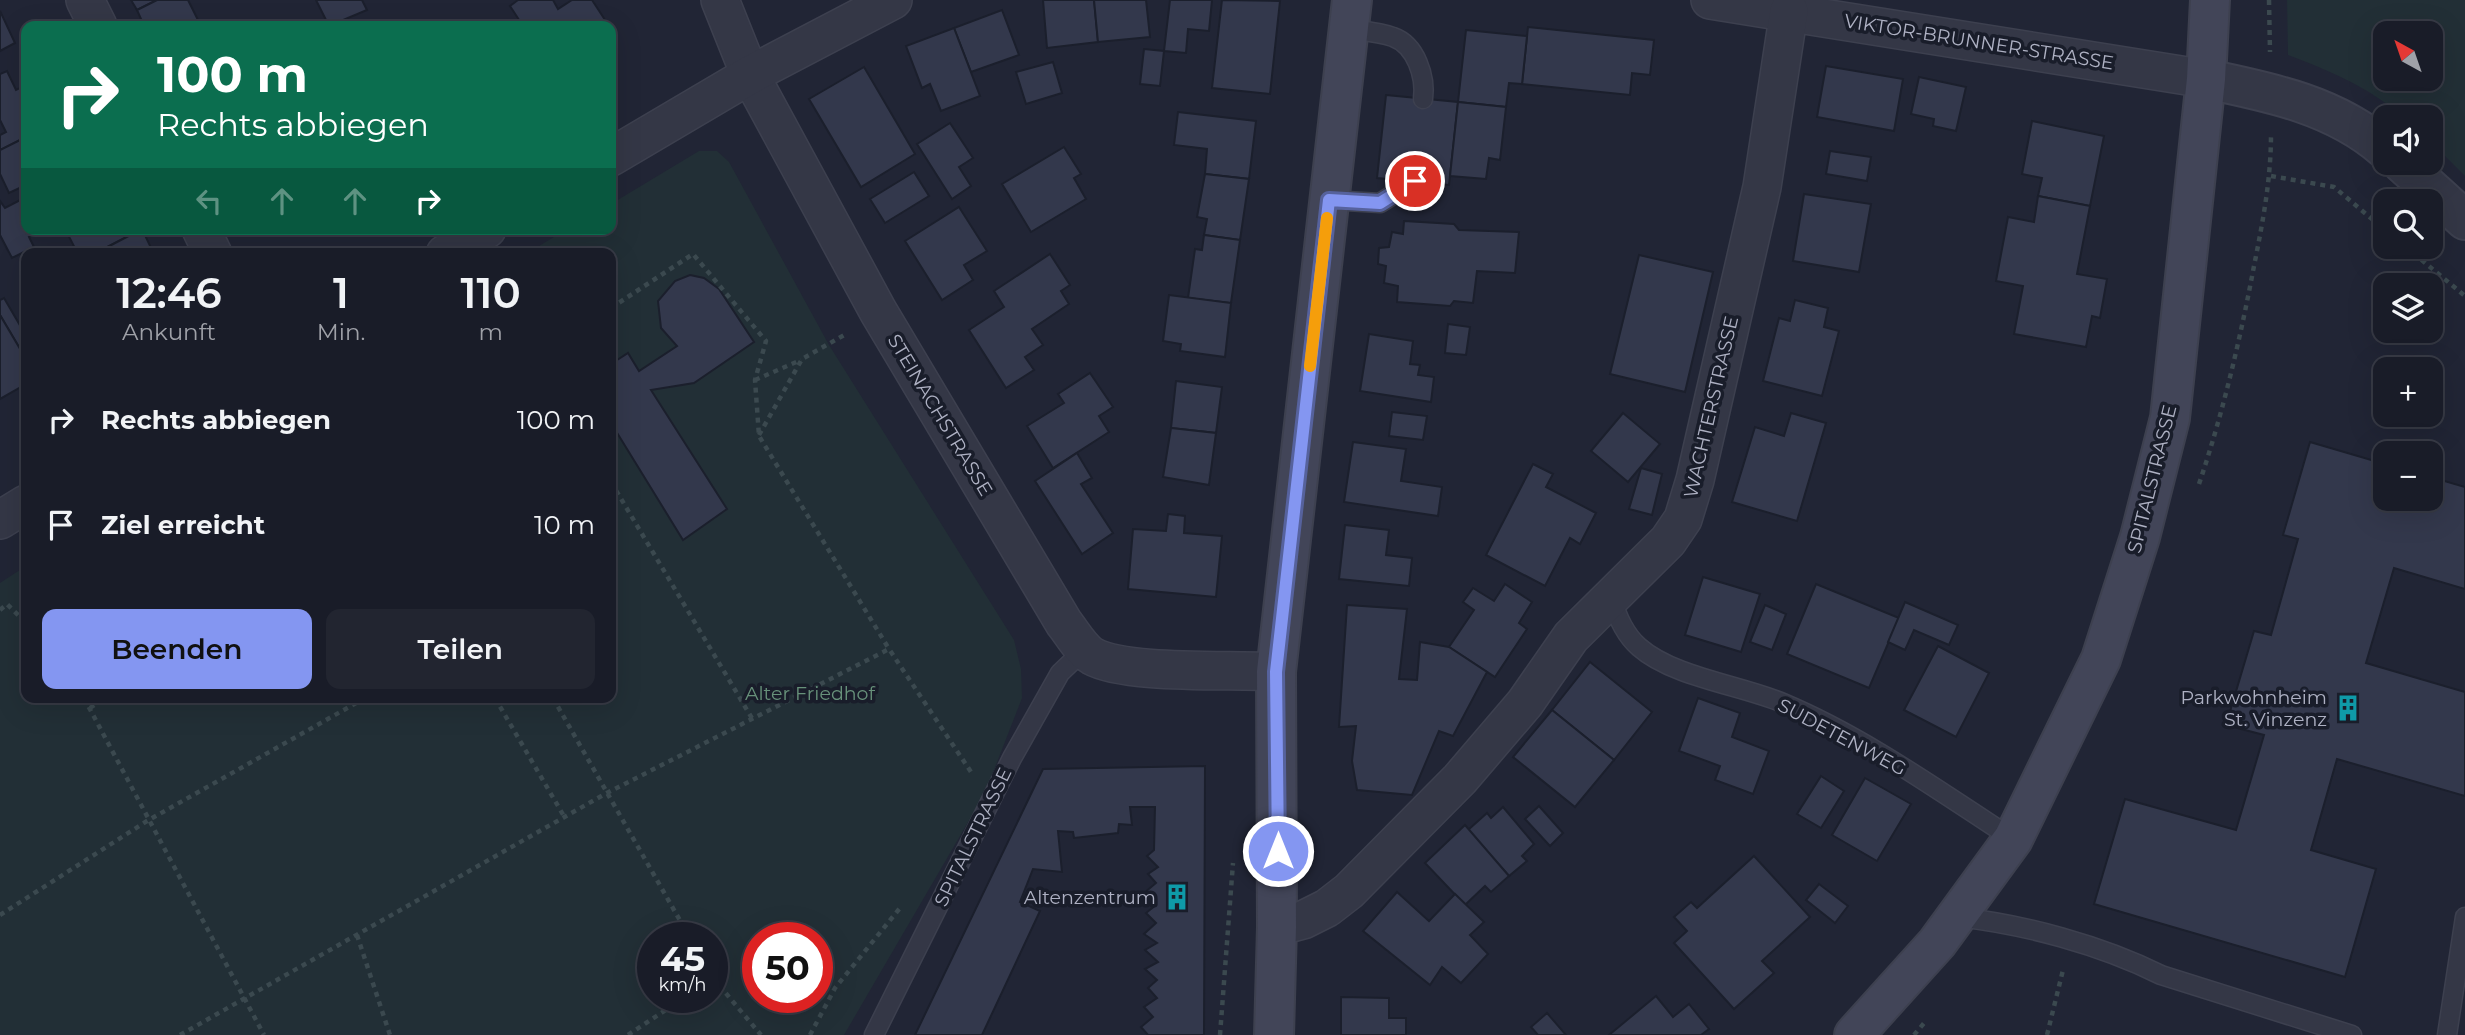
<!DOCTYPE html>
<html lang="de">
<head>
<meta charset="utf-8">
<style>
  :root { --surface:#191c28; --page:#222530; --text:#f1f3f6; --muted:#9fa1a8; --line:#373a45; --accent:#8496f1 }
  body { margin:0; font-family:Montserrat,sans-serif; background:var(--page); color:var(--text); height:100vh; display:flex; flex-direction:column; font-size:26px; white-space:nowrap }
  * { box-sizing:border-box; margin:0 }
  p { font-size:23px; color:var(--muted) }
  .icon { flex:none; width:38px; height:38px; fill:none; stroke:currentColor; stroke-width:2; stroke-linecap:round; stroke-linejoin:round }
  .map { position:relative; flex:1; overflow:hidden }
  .side { position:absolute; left:21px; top:248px; width:595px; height:455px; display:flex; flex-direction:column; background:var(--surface); border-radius:14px; box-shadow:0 7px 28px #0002,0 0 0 2px var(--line) }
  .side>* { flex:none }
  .top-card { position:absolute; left:21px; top:21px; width:595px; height:214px; border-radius:14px; box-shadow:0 7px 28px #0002,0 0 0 2px var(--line); background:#0b6e4f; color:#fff; overflow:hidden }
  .needle { width:46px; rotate:320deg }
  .buttons { position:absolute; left:2373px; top:21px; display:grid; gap:14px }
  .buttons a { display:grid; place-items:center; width:70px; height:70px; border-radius:14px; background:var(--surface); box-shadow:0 7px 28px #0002,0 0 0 2px var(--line); font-size:35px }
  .speed { position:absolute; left:637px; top:922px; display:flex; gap:14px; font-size:35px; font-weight:700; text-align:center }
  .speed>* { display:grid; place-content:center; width:91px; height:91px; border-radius:50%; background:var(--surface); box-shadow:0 7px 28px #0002,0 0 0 2px var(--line); line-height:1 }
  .speed small { font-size:18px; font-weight:400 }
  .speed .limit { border:10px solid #d22; background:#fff; color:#111 }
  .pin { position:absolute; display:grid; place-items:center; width:60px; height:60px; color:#fff; margin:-30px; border:4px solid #fff; border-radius:50%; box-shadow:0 2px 7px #0007 }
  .me { position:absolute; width:77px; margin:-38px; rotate:0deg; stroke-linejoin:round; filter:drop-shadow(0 0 5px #0008) }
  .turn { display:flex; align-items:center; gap:24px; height:147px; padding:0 21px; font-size:32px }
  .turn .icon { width:91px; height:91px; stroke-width:2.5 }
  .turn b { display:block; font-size:49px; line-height:60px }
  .lanes { display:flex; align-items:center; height:66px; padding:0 21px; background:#0003; justify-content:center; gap:35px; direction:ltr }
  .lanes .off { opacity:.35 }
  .eta { display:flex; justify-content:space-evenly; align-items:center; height:119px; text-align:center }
  .eta b { font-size:42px; font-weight:600; line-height:49px }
  .action { display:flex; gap:14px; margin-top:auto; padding:14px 21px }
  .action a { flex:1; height:80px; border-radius:14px; background:var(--accent); color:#111; font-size:28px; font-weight:600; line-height:80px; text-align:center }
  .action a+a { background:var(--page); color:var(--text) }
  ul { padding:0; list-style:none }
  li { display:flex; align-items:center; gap:21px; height:105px; padding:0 21px }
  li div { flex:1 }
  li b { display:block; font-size:26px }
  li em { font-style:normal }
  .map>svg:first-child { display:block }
  .green { fill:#222f36; fill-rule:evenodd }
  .building { fill:#33384c; stroke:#1b1f2c; stroke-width:2 }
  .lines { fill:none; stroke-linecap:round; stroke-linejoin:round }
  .service-casing { stroke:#3d404f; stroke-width:21 }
  .minor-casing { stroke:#3d404f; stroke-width:40 }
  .tertiary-casing { stroke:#3d404f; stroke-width:42 }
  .secondary-casing { stroke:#3d404f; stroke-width:42 }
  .path { stroke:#3b494f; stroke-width:4.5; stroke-dasharray:5 5; stroke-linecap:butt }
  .service { stroke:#343746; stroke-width:18 }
  .minor { stroke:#343746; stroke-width:37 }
  .tertiary { stroke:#343746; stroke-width:38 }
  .secondary { stroke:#424558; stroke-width:38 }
  .route-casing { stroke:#56629d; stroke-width:18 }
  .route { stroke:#8496f1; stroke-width:12 }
  .slow { stroke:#f59e0b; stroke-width:12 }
  .labels { text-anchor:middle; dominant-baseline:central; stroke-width:7; stroke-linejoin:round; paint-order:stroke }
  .street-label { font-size:19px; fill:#aeb1c3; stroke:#191d2a }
  .park-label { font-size:19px; fill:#67917a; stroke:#191d2a }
  .poi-label { font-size:19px; fill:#aeb1c3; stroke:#191d2a; text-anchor:end }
</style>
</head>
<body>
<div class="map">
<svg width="2465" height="1035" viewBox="0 0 2465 1035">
  <rect width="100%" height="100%" fill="#212535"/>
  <g class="green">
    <path d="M2287 0H2465V176L2431 142V117H2403C2369 87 2330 71 2288 55ZM2385 33H2431V79H2385Z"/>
    <path d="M699 151H717L729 162 829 345 1014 640 1021 669 1022 698 985 793 844 1035H0V583L26 566V698H611V254H526L567 229H611V204ZM653 938H712V998H653ZM758 938H817V998H758Z"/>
  </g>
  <g class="building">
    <path d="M131 0H157L137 10Z"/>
    <path d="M157 0H188L200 24 144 26 137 10Z"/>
    <path d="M316 0H362L367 10 329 26Z"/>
    <path d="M518 0H553L558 9 572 0H592L609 26H523L510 6Z"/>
    <path d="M1043 0H1094L1098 42 1047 48Z"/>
    <path d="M1094 0H1146L1150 37 1098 42Z"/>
    <path d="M1170 0H1212L1209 31 1188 29 1186 53 1164 51Z"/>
    <path d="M1222 0 1280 1 1270 94 1212 88Z"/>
    <path d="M1002 10 1019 55 971 72 954 28Z"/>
    <path d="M0 11 15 43 0 51Z"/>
    <path d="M1528 27 1654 40 1650 75 1632 73 1630 95 1522 84Z"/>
    <path d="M954 28 980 96 941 111 930 84 922 88 906 46Z"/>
    <path d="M1466 30 1527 36 1522 84 1509 83 1506 107 1458 102Z"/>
    <path d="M1144 49 1164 51 1160 86 1140 84Z"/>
    <path d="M1053 62 1062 93 1026 104 1016 72Z"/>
    <path d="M1826 66 1903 79 1894 131 1817 117Z"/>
    <path d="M864 67 915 154 861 187 809 99Z"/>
    <path d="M7 71 16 90 26 85V137L0 150V135L6 132 0 120V74Z"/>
    <path d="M1919 77 1966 87 1956 131 1933 126 1934 119 1911 114Z"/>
    <path d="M1386 95 1458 102 1449 185 1377 178Z"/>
    <path d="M1458 102 1506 107 1500 160 1489 158 1486 179 1450 176Z"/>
    <path d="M1178 112 1256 121 1249 179 1205 174 1207 149 1174 145Z"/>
    <path d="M2032 121 2104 136 2090 206 2038 196 2042 178 2022 174Z"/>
    <path d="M950 123 973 158 959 167 971 186 952 199 917 144Z"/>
    <path d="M26 137V185L9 193 0 174V150Z"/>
    <path d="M1064 147 1081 174 1074 178 1086 199 1031 232 1002 184Z"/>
    <path d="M1830 151 1871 157 1867 181 1826 174Z"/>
    <path d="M914 172 929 196 885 223 870 199Z"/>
    <path d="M1205 174 1249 179 1240 240 1204 235 1207 219 1197 217Z"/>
    <path d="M1804 194 1871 204 1859 272 1793 261Z"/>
    <path d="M2038 196 2090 206 2077 274 2107 279 2100 318 2092 316 2086 347 2014 334 2023 286 1996 281 2008 217 2034 222Z"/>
    <path d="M26 197V229L43 230 29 237 34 247 12 258 0 235V201L5 208Z"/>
    <path d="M959 207 987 251 964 265 973 280 942 300 905 241Z"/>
    <path d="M1404 221 1454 224 1459 230 1519 232 1515 273 1477 271 1473 303 1454 301 1450 306 1397 302 1398 286 1384 283 1386 266 1378 264 1379 248 1389 247 1392 232 1403 234Z"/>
    <path d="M65 229H142L94 254H78Z"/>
    <path d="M142 229 154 254H94Z"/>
    <path d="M1204 235 1240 240 1231 303 1188 298 1195 249 1202 250Z"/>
    <path d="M1050 254 1070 285 1061 291 1069 304 1032 329 1043 345 1025 357 1034 370 1006 388 969 330 1004 307 994 291Z"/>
    <path d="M1639 255 1713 272 1685 392 1610 374Z"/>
    <path d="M690 275 704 278 719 289 754 342 694 383 651 390 727 509 683 540 611 423V364L628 353 639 371 677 346 661 328 658 301 675 281Z"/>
    <path d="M1169 295 1231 303 1225 357 1180 351 1181 344 1163 341Z"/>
    <path d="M4 298 21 327 26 324V359L0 315V300Z"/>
    <path d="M1795 300 1828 308 1824 327 1839 331 1822 396 1763 381 1779 318 1790 321Z"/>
    <path d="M0 315 26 359V384L0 399Z"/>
    <path d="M1448 324 1470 327 1466 355 1445 353Z"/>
    <path d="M1369 334 1413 341 1410 364 1420 365 1418 375 1434 377 1431 402 1360 391Z"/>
    <path d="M1090 373 1113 407 1099 416 1109 432 1053 468 1027 426 1064 403 1058 394Z"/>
    <path d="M1176 381 1222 387 1216 433 1171 428Z"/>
    <path d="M1392 412 1427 416 1423 440 1389 436Z"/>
    <path d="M1623 413 1660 444 1628 482 1591 451Z"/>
    <path d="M1791 413 1826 423 1797 521 1732 502 1755 427 1784 436Z"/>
    <path d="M1171 428 1216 433 1209 485 1163 477Z"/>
    <path d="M1353 442 1406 449 1401 481 1442 487 1438 516 1344 502Z"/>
    <path d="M2310 442 2385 464V499H2431V477L2465 487V589L2394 568 2366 663 2465 692V796L2337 759 2311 850 2376 869 2345 977 2094 904 2125 799 2236 830 2264 735 2226 725 2254 631 2271 635 2298 539 2283 535Z"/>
    <path d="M1077 453 1092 478 1081 484 1113 533 1082 554 1035 481Z"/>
    <path d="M1533 464 1553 474 1546 487 1596 513 1580 544 1570 538 1545 586 1486 555Z"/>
    <path d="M1641 468 1662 474 1652 515 1629 509Z"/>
    <path d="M1168 514 1185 516 1184 533 1222 536 1216 597 1128 589 1133 529 1166 531Z"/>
    <path d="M1345 525 1389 530 1386 555 1412 558 1409 586 1339 579Z"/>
    <path d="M1703 577 1760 594 1741 652 1685 635Z"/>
    <path d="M1505 584 1532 602 1519 623 1527 629 1495 677 1449 647 1474 610 1463 602 1473 588 1494 601Z"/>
    <path d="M1816 584 1899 618 1869 688 1787 654Z"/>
    <path d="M1905 602 1958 625 1949 645 1914 630 1905 650 1888 642Z"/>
    <path d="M1347 605 1407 609 1399 679 1417 680 1420 642 1449 647 1487 672 1453 736 1439 731 1412 795 1357 790 1352 761 1356 726 1339 727Z"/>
    <path d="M1765 605 1786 614 1772 650 1750 642Z"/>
    <path d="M1938 646 1989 673 1956 737 1904 710Z"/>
    <path d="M1590 662 1652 712 1614 760 1552 710Z"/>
    <path d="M1698 698 1740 713 1732 737 1769 751 1753 794 1715 780 1720 766 1679 751Z"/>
    <path d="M1552 710 1614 760 1575 807 1513 757Z"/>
    <path d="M1205 766 1204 1035H1148L1141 1027 1153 1017 1144 1007 1157 998 1148 988 1157 980 1145 969 1158 962 1145 950 1157 943 1144 934 1156 923 1146 913 1156 905 1144 893 1156 883 1148 874 1158 867 1147 856 1154 850 1155 807H1130L1132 825 1119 824 1118 833 1074 838 1073 832 1058 831 1062 872 1033 869 1020 902 1040 911 982 1035H915L1043 769Z"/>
    <path d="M1821 776 1844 791 1821 828 1797 814Z"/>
    <path d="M1865 778 1911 804 1877 861 1832 835Z"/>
    <path d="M1539 806 1563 833 1550 846 1525 819Z"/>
    <path d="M1503 807 1534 844 1522 856 1527 861 1509 876 1468 830 1487 813 1491 818Z"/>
    <path d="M1465 825 1509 876 1491 892 1485 886 1465 905 1425 863Z"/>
    <path d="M1754 856 1810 917 1762 961 1774 973 1734 1009 1674 943 1687 931 1674 917 1691 902 1697 908Z"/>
    <path d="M1819 884 1848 906 1835 923 1806 900Z"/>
    <path d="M1397 892 1429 921 1455 894 1484 922 1470 935 1488 954 1461 983 1442 967 1430 985 1363 931Z"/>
    <path d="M1656 996 1673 1017 1689 1004 1709 1029 1701 1035H1609Z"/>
    <path d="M1341 997 1389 998V1018H1406V1035H1341Z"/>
    <path d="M1547 1013 1566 1035H1538L1531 1027Z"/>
  </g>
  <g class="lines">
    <g class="service-casing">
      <g id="service">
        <path d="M1348 29C1363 31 1380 32 1393 37 1416 45 1426 77 1423 99"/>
        <path d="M1329 200 1380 203 1415 181"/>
        <path d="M1611 596C1616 614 1624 634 1639 647 1673 677 1740 685 1783 703 1864 737 1939 791 2013 839"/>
        <path d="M1957 917C2023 924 2101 945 2161 975L2352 1035"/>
        <path d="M874 1035 1012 758 1060 673 1085 649"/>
        <path d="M2447 1035 2465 917"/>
      </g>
    </g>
    <g class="minor-casing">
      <g id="minor">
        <path d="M85 0 98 26"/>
        <path d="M720 0 750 75 878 311 1064 623C1072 633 1081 649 1092 656 1126 675 1231 669 1276 672"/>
        <path d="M1710 0 2206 79"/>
        <path d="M611 157 750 75 893 0"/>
        <path d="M201 229 213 254"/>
        <path d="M445 254 487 229"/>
        <path d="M0 520 26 504"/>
        <path d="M1277 927 1303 920 1327 908 1349 891 1460 779 1525 703 1571 637 1668 541 1683 519 1695 480 1762 187 1789 11"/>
      </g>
    </g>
    <g class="tertiary-casing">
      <g id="tertiary">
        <path d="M2206 79C2269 92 2335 105 2385 149"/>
        <path d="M2402 163 2465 220"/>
      </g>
    </g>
    <g class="secondary-casing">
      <g id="secondary">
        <path d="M1274 1035 1277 927 1276 672 1352 0"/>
        <path d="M1854 1035 1937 943 2013 839 2101 659 2140 537 2170 418 2206 79 2210 0"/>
      </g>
    </g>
    <g class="path">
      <path d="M2269 0 2270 52"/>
      <path d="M2271 176 2334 187 2385 230"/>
      <path d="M2406 247 2465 296"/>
      <path d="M611 308 693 254 766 341 755 380 759 436 889 649"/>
      <path d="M755 380 801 360"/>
      <path d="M759 435 802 359 846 334"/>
      <path d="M611 482 753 720"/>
      <path d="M2199 484C2223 413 2240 340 2254 266 2263 221 2271 179 2271 134"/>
      <path d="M0 610 7 604 26 623"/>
      <path d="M84 698 264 1035"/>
      <path d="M495 698 565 818"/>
      <path d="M553 698 690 938"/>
      <path d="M90 708 105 698"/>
      <path d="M0 915 147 821 365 698"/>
      <path d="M357 935 390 1035"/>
      <path d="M713 978 761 1035"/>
      <path d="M180 1035 605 794 889 649 971 772"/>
      <path d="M628 1035 684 998"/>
      <path d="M810 1035 835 988 900 908"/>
      <path d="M1220 1035 1233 863"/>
      <path d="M1914 1035 1925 1022"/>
      <path d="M2047 1035 2063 970"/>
    </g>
    <use href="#service" class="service"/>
    <use href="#minor" class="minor"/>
    <use href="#tertiary" class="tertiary"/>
    <use href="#secondary" class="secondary"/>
  </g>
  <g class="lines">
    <g class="route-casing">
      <path id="route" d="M1278 851 1276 672 1329 200 1380 203 1415 181"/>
    </g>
    <use href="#route" class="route"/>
    <path class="slow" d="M1310 366 1327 218"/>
  </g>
  <defs>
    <g id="building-bare" transform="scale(2.1)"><path d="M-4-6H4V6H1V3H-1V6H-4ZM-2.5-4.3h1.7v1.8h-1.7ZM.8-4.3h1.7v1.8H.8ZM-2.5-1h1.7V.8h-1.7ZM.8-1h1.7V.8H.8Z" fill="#0f9aa8" stroke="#191d2a" stroke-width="2.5" paint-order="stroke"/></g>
  </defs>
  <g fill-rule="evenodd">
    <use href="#building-bare" x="2348" y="708"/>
    <use href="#building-bare" x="1177" y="897"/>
  </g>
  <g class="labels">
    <g class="street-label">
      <text transform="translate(1979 42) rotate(9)">VIKTOR-BRUNNER-STRASSE</text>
      <text transform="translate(1711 407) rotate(-77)">WACHTERSTRASSE</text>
      <text transform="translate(940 415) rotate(59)">STEINACHSTRASSE</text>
      <text transform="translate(2152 479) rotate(-76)">SPITALSTRASSE</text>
      <text transform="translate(1842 737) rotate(28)">SUDETENWEG</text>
      <text transform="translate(973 837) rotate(-64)">SPITALSTRASSE</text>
    </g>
    <g class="park-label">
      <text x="810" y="693">Alter Friedhof</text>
    </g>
    <g class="poi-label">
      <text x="2327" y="697">Parkwohnheim<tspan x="2327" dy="22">St. Vinzenz</tspan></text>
      <text x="1156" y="897">Altenzentrum</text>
    </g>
  </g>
</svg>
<div class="buttons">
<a><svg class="needle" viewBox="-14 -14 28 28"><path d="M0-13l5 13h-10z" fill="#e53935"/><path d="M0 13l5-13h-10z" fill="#9fa1a8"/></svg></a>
<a><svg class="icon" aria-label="sound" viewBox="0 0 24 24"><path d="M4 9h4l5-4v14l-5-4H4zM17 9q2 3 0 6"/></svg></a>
<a><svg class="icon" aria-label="search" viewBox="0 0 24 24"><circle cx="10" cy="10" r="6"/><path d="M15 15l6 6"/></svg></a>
<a><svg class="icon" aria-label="layers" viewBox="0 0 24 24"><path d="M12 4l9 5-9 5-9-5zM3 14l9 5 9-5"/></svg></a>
<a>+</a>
<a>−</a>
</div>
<div class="speed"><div>45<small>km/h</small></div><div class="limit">50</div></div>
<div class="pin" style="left:1415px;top:181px;background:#d93025"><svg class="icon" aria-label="arrive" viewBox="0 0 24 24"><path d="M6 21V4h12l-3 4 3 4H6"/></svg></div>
<svg class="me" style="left:1278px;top:851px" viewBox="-20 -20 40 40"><circle r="17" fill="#8496f1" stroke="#fff" stroke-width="3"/><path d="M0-11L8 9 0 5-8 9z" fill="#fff"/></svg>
<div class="top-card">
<div class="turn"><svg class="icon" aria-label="right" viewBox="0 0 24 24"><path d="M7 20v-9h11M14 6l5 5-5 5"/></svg><div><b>100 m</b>Rechts abbiegen</div></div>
<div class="lanes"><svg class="icon off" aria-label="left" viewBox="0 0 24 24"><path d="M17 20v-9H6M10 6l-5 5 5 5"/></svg><svg class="icon off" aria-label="ahead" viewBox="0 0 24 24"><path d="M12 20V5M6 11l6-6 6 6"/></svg><svg class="icon off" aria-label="ahead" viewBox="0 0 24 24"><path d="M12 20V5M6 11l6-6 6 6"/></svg><svg class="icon" aria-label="right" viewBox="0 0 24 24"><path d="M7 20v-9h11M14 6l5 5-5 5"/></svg></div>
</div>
<section class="side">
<div class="eta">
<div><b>12:46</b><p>Ankunft</p></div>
<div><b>1</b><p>Min.</p></div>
<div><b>110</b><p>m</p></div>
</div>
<ul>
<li><svg class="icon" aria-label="right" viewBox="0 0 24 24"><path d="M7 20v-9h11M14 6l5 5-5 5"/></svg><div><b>Rechts abbiegen</b></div><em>100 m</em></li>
<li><svg class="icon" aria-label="arrive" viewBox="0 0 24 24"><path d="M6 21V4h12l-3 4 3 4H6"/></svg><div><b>Ziel erreicht</b></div><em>10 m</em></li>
</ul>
<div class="action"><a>Beenden</a><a>Teilen</a></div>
</section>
</div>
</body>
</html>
